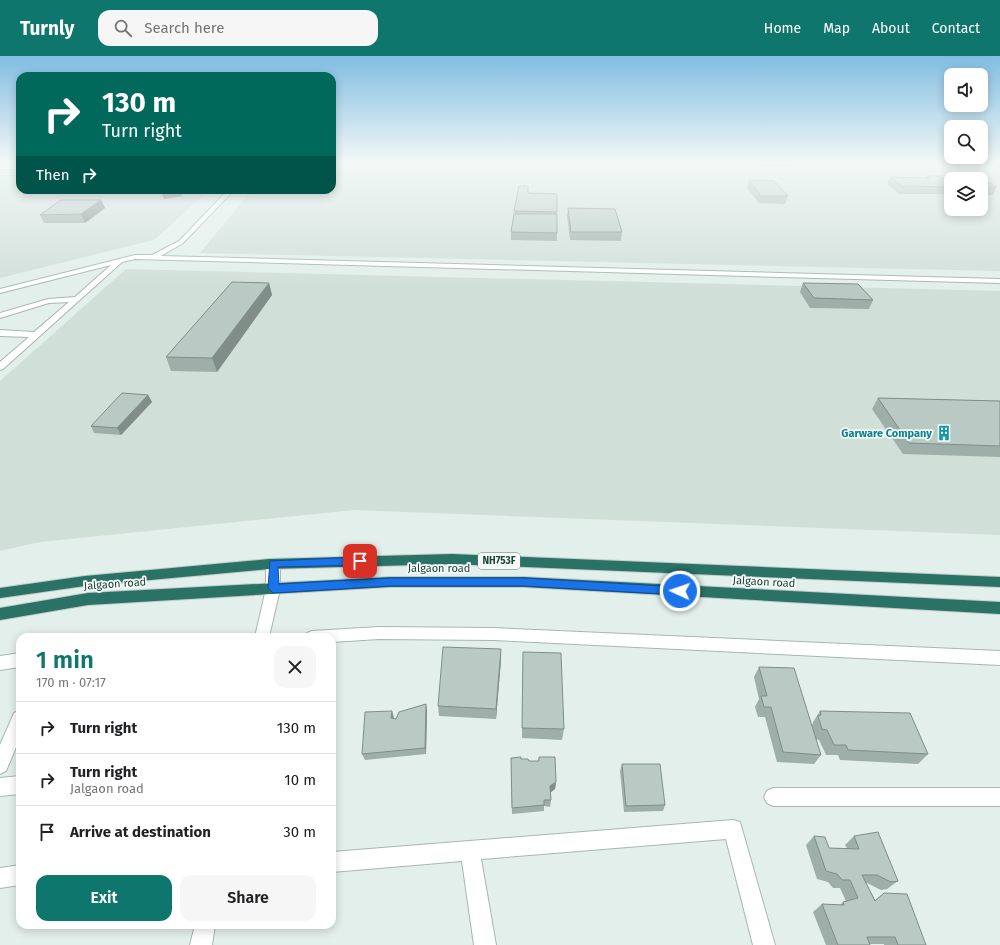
<!DOCTYPE html>
<html lang="en">
<head>
<meta charset="utf-8">
<style>
  :root { --surface:#fff; --page:#f6f6f6; --text:#202124; --muted:#757577; --line:#e0e0e0; --accent:#0f766e }
  body { margin:0; font-family:"Fira Sans",sans-serif; background:var(--page); color:var(--text); height:100vh; display:flex; flex-direction:column; font-size:15px; white-space:nowrap }
  * { box-sizing:border-box; margin:0 }
  p { font-size:13px; color:var(--muted) }
  .icon { flex:none; width:22px; height:22px; fill:none; stroke:currentColor; stroke-width:2; stroke-linecap:round; stroke-linejoin:round }
  .map { position:relative; flex:1; overflow:hidden }
  .drawer { position:absolute; left:16px; top:577px; width:320px; height:296px; display:flex; flex-direction:column; background:var(--surface); border-radius:12px; box-shadow:0 2px 10px #0003 }
  .drawer>* { flex:none }
  .guide { position:absolute; left:16px; top:16px; width:320px; height:122px; border-radius:12px; box-shadow:0 2px 10px #0003; background:#00695c; color:#fff; overflow:hidden }
  .tools { position:absolute; left:944px; top:12px; display:grid; gap:8px }
  .tools a { display:grid; place-items:center; width:44px; height:44px; border-radius:8px; background:var(--surface); box-shadow:0 2px 10px #0003; font-size:20px }
  .pin { position:absolute; display:grid; place-items:center; width:34px; height:34px; color:#fff; margin:-17px; border-radius:8px; box-shadow:0 2px 6px #0006 }
  .me { position:absolute; width:44px; margin:-22px; rotate:273deg; stroke-linejoin:round; filter:drop-shadow(0 0 3px #0008) }
  .turn { display:flex; align-items:center; gap:14px; height:84px; padding:0 20px; font-size:18px }
  .turn .icon { width:52px; height:52px; stroke-width:2.5 }
  .turn b { display:block; font-size:28px; line-height:34px }
  .then { display:flex; align-items:center; height:38px; padding:0 20px; background:#0003; gap:8px; font-size:15px }
  .round { display:grid; place-items:center; flex:none; width:42px; height:42px; border-radius:12px; background:var(--page) }
  .overview { display:flex; align-items:center; justify-content:space-between; height:68px; padding:0 20px }
  h1 { font-size:24px; font-weight:600; line-height:30px; color:var(--accent) }
  .button { display:flex; gap:8px; margin-top:auto; padding:8px 20px }
  .button a { flex:1; height:46px; border-radius:12px; background:var(--accent); color:#fff; font-size:16px; font-weight:600; line-height:46px; text-align:center }
  .button a+a { background:var(--page); color:var(--text) }
  ul { padding:0; list-style:none }
  li { display:flex; align-items:center; gap:12px; height:52px; padding:0 20px; border-top:1px solid var(--line) }
  li div { flex:1 }
  li b { display:block; font-size:15px }
  li em { font-style:normal }
  header { display:flex; align-items:center; gap:24px; box-sizing:border-box; height:56px; padding:0 20px; background:var(--accent); color:#fff }
  header strong { font-size:19px }
  nav { display:flex; gap:22px; margin-inline-start:auto; font-size:14px }
  .search { width:280px; height:36px; background:var(--page); display:flex; align-items:center; gap:10px; box-sizing:border-box; padding:0 14px; border-radius:12px; color:var(--muted); font-size:15px }
  .map>svg:first-child { display:block }
  .built { fill:#d1dfd9; fill-rule:evenodd }
  .lines { fill:none; stroke-linecap:round; stroke-linejoin:round }
  .street-casing { stroke:#a5b8b2; stroke-width:2 }
  .highway-casing { stroke:#c1cac8; stroke-width:2 }
  .street { fill:#fff; fill-rule:evenodd }
  .highway { fill:#297265; fill-rule:evenodd }
  .wall { fill:#9eaea8 }
  .shaded-wall { fill:#818d88 }
  .building { fill:#b8cac3; stroke:#818d88 }
  .route { fill:#1a73e8; stroke:#114b97 }
  .labels { text-anchor:middle; dominant-baseline:central; stroke-width:3.5; stroke-linejoin:round; paint-order:stroke }
  .shield { fill:#f4faf8; stroke:#607973; stroke-width:1 }
  .shield-label { font-size:10px; font-weight:bold; fill:#20423a }
  .culture-label { font-size:11px; font-weight:bold; fill:#0d838f; stroke:#f4faf8; text-anchor:end }
  .street-label { font-size:11px; fill:#20423a; stroke:#f4faf8 }
</style>
</head>
<body>
<header>
<strong>Turnly</strong>
<div class="search"><svg class="icon" aria-label="search" viewBox="0 0 24 24"><circle cx="10" cy="10" r="6"/><path d="M15 15l6 6"/></svg>Search here</div>
<nav><a>Home</a><a>Map</a><a>About</a><a>Contact</a></nav>
</header>
<div class="map">
<svg width="1000" height="889" viewBox="0 0 1000 889">
  <rect width="100%" height="100%" fill="#e3efea"/>
  <g class="built">
    <path d="M332 107H1000V215L200 197 252 134H332ZM951 123H981V153H951Z"/>
    <path d="M0 113H20V134H209L154 184 0 222Z"/>
    <path d="M126 213 1000 235V479L354 454 40 486 0 495V325Z"/>
  </g>
  <g class="lines">
    <g class="street-casing">
      <g id="street">
        <rect x="0" y="109" width="20" height="4"/>
        <path d="M228 134H234L183 187 161 200 1000 223V227L135 203 122 206 3 313 0 314V306L29 281 0 280V274L34 276 69 246 49 247 0 262V257L48 243 75 241 111 209 0 237V233L135 199H152L179 185Z"/>
        <path d="M273 503 278 504 280 508V533L269 581H255L266 533V508L268 504Z"/>
        <path d="M379 571 493 572 1000 595V609L493 584 379 583 332 586V581H305L307 577 312 575Z"/>
        <path d="M20 597V611L0 614V600Z"/>
        <path d="M20 654V682L6 715 0 718V689L14 657Z"/>
        <path d="M20 720V738L0 740V722Z"/>
        <path d="M773 732H1000V750H773L767 747 764 741 767 735Z"/>
        <path d="M733 764 740 766 742 773 775 889H753L726 783 481 803 496 889H474L462 805 332 816V796Z"/>
        <path d="M20 809V829L0 832V812Z"/>
        <path d="M195 869H215L212 889H190Z"/>
      </g>
    </g>
    <g class="highway-casing">
      <g id="highway">
        <path d="M452 498 1000 521V531L452 508 269 513 85 530 0 542V532L85 520 269 503Z"/>
        <path d="M390 521H524L1000 546V558L524 531H390L88 549 0 564V552L88 537Z"/>
      </g>
    </g>
    <use href="#street" class="street"/>
    <use href="#highway" class="highway"/>
  </g>
  <g class="wall">
    <path d="M413 107H430L429 108H413Z"/>
    <path d="M758 107H794L793 110H760Z"/>
    <path d="M927 120H940L943 122 982 123 997 131 993 139H981V123H951V138H899L887 128 890 121 926 122Z"/>
    <path d="M749 124 788 140 785 148 759 147 747 132Z"/>
    <path d="M160 134H183L182 140 164 143 162 139Z"/>
    <path d="M528 137 557 138V185L511 184V176L514 155Z"/>
    <path d="M101 144 105 152 85 167H44L40 159Z"/>
    <path d="M568 152 622 176 621 185 570 184 567 160Z"/>
    <path d="M269 227 272 239 217 316 171 315 166 301Z"/>
    <path d="M803 227 873 244 869 253 810 252 800 236Z"/>
    <path d="M148 339 152 346 121 379 94 377 91 370Z"/>
    <path d="M878 342 1000 345V401L903 398 872 353Z"/>
    <path d="M501 593V604L496 663 439 660 438 650Z"/>
    <path d="M523 596 564 673 562 684 522 682Z"/>
    <path d="M759 611 812 669 813 667V666L820 655 928 698 918 708 840 704 838 699H826L819 684 816 683 821 699 814 708 777 706 765 661H758L755 651 759 643 754 621Z"/>
    <path d="M427 654 426 698 365 704 362 698 396 663Z"/>
    <path d="M539 701 556 726 555 733 551 736V744L550 751 544 750V755L512 758 511 702 529 705H538Z"/>
    <path d="M622 708 665 749 663 755 624 756 620 715Z"/>
    <path d="M814 780 829 792H847L845 789 854 780 898 825 887 833 881 834 867 827H866L875 844 884 837 926 889H884V888H869L870 889H826L813 856 822 848 840 849 843 846 846 845 840 832H833L828 826 817 823 806 789Z"/>
  </g>
  <g class="shaded-wall">
    <path d="M168 134H183L182 140 164 143 161 135Z"/>
    <path d="M101 144 105 152 85 167 81 158Z"/>
    <path d="M269 227 272 239 217 316 212 302Z"/>
    <path d="M148 339 152 346 121 379 117 372Z"/>
    <path d="M501 593V604L496 663V653Z"/>
    <path d="M426 648 427 654 426 698 425 692Z"/>
    <path d="M392 655 394 662H391Z"/>
    <path d="M556 726 555 733 550 737V730Z"/>
  </g>
  <g class="building">
    <path d="M927 120H940L943 122 982 123 997 131H981V123H951V131L902 130 890 121 930 122Z"/>
    <path d="M749 124 774 125 788 140H761Z"/>
    <path d="M519 130H528V137L557 138V156L514 155Z"/>
    <path d="M61 144H101L81 158 40 159Z"/>
    <path d="M568 152 615 153 622 176H571Z"/>
    <path d="M514 158H557V177L511 176Z"/>
    <path d="M232 226 269 227 212 302 166 301Z"/>
    <path d="M803 227 858 228 873 244 814 242Z"/>
    <path d="M122 337 148 339 117 372 91 370Z"/>
    <path d="M878 342 1000 345V390L909 387Z"/>
    <path d="M443 591 501 593 496 653 438 650Z"/>
    <path d="M523 596 561 597 564 673 522 672Z"/>
    <path d="M759 611 794 612 821 699 783 696 771 651H764L761 640H767Z"/>
    <path d="M426 648 425 692 362 698 365 656 392 655 391 662 396 663 399 656Z"/>
    <path d="M820 655 910 657 928 698 848 694 846 689H834L827 674 822 673 818 660 821 659Z"/>
    <path d="M521 701V703H528L529 705H539V701H555L556 726 550 730 551 744H544V749L512 752 511 702Z"/>
    <path d="M622 708H660L665 749 626 750Z"/>
    <path d="M878 776 898 825 891 826 877 819H862L875 845 884 837 907 838 926 889H898L895 881H867L870 889H838L822 848 844 849 843 846 858 842 850 824H842L837 818 826 815 814 780 825 781 829 792 859 793 854 780Z"/>
  </g>
  <linearGradient id="sky" x2="0" y2="1"><stop stop-color="#81bde2"/><stop offset="0.46" stop-color="#f2f8f6"/><stop offset="1" stop-color="#f2f8f6" stop-opacity="0"/></linearGradient>
  <rect width="1000" height="231" fill="url(#sky)"/>
  <path class="route" d="M360 501 365 505 360 509 278 511 279 528 390 522H524L680 531 685 535 680 539 524 530H390L273 537 268 532 270 505Z"/>
  <defs>
    <g id="building-bare" transform="scale(1.2)"><path d="M-4-6H4V6H1V3H-1V6H-4ZM-2.5-4.3h1.7v1.8h-1.7ZM.8-4.3h1.7v1.8H.8ZM-2.5-1h1.7V.8h-1.7ZM.8-1h1.7V.8H.8Z" fill="#0f9aa8" stroke="#f4faf8" stroke-width="2.5" paint-order="stroke"/></g>
  </defs>
  <g fill-rule="evenodd">
    <use href="#building-bare" x="944" y="377"/>
  </g>
  <g class="labels">
    <rect class="shield" x="478" y="497" width="42" height="16" rx="3"/>
    <g class="shield-label">
      <text x="499" y="505">NH753F</text>
    </g>
    <g class="culture-label">
      <text x="932" y="377">Garware Company</text>
    </g>
    <g class="street-label">
      <text x="439" y="512">Jalgaon road</text>
      <text transform="translate(764 526) rotate(3)">Jalgaon road</text>
      <text transform="translate(115 528) rotate(-4)">Jalgaon road</text>
    </g>
  </g>
</svg>
<div class="tools">
<a><svg class="icon" aria-label="sound" viewBox="0 0 24 24"><path d="M4 9h4l5-4v14l-5-4H4zM17 9q2 3 0 6"/></svg></a>
<a><svg class="icon" aria-label="search" viewBox="0 0 24 24"><circle cx="10" cy="10" r="6"/><path d="M15 15l6 6"/></svg></a>
<a><svg class="icon" aria-label="layers" viewBox="0 0 24 24"><path d="M12 4l9 5-9 5-9-5zM3 14l9 5 9-5"/></svg></a>
</div>
<div class="pin" style="left:360px;top:505px;background:#d93025"><svg class="icon" aria-label="arrive" viewBox="0 0 24 24"><path d="M6 21V4h12l-3 4 3 4H6"/></svg></div>
<svg class="me" style="left:680px;top:535px" viewBox="-20 -20 40 40"><circle r="17" fill="#1a73e8" stroke="#fff" stroke-width="3"/><path d="M0-11L8 9 0 5-8 9z" fill="#fff"/></svg>
<div class="guide">
<div class="turn"><svg class="icon" aria-label="right" viewBox="0 0 24 24"><path d="M7 20v-9h11M14 6l5 5-5 5"/></svg><div><b>130 m</b>Turn right</div></div>
<div class="then">Then<svg class="icon" aria-label="right" viewBox="0 0 24 24"><path d="M7 20v-9h11M14 6l5 5-5 5"/></svg></div>
</div>
<section class="drawer">
<div class="overview"><div><h1>1 min</h1><p>170 m · 07:17</p></div><a class="round"><svg class="icon" aria-label="close" viewBox="0 0 24 24"><path d="M6 6l12 12M18 6L6 18"/></svg></a></div>
<ul>
<li><svg class="icon" aria-label="right" viewBox="0 0 24 24"><path d="M7 20v-9h11M14 6l5 5-5 5"/></svg><div><b>Turn right</b></div><em>130 m</em></li>
<li><svg class="icon" aria-label="right" viewBox="0 0 24 24"><path d="M7 20v-9h11M14 6l5 5-5 5"/></svg><div><b>Turn right</b><p>Jalgaon road</p></div><em>10 m</em></li>
<li><svg class="icon" aria-label="arrive" viewBox="0 0 24 24"><path d="M6 21V4h12l-3 4 3 4H6"/></svg><div><b>Arrive at destination</b></div><em>30 m</em></li>
</ul>
<div class="button"><a>Exit</a><a>Share</a></div>
</section>
</div>
</body>
</html>
